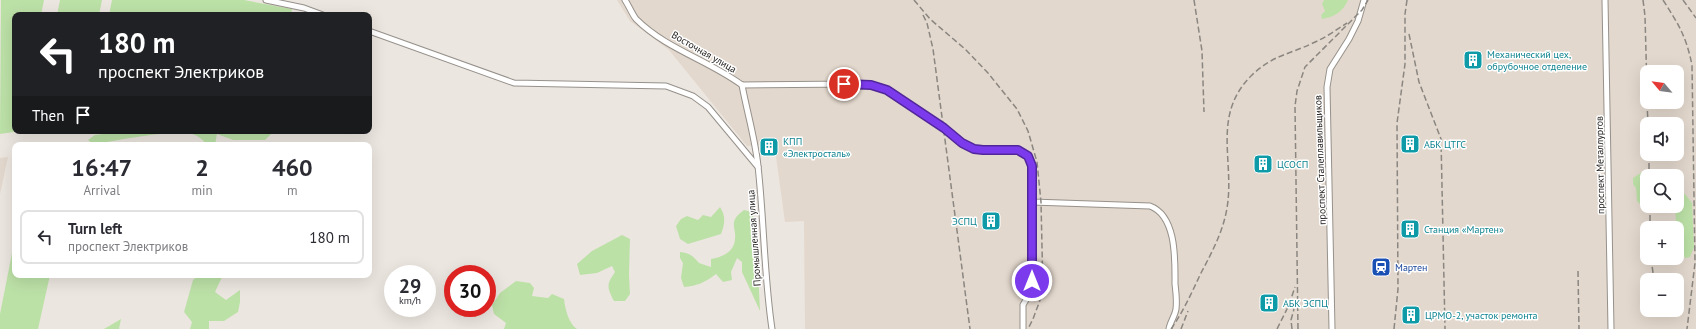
<!DOCTYPE html>
<html lang="en">
<head>
<meta charset="utf-8">
<style>
  :root { --surface:#fff; --page:#f2f2f3; --text:#2b2b33; --muted:#7c7c81; --line:#e1e1e2 }
  body { margin:0; font-family:"PT Sans",sans-serif; background:var(--page); color:var(--text); height:100vh; display:flex; flex-direction:column; font-size:15px; white-space:nowrap }
  * { box-sizing:border-box; margin:0 }
  p { font-size:13px; color:var(--muted) }
  .icon { flex:none; width:22px; height:22px; fill:none; stroke:currentColor; stroke-width:2; stroke-linecap:round; stroke-linejoin:round }
  .map { position:relative; flex:1; overflow:hidden }
  .drawer { position:absolute; left:12px; top:142px; width:360px; height:136px; display:flex; flex-direction:column; background:var(--surface); border-radius:8px; box-shadow:0 4px 16px #0002 }
  .drawer>* { flex:none }
  .hud { position:absolute; left:12px; top:12px; width:360px; height:122px; border-radius:8px; box-shadow:0 4px 16px #0002; background:#202124; color:#fff; overflow:hidden }
  .needle { width:26px; rotate:299deg }
  .fabs { position:absolute; left:1640px; top:65px; display:grid; gap:8px }
  .fabs a { display:grid; place-items:center; width:44px; height:44px; border-radius:8px; background:var(--surface); box-shadow:0 4px 16px #0002; font-size:20px }
  .speed { position:absolute; left:384px; top:265px; display:flex; gap:8px; font-size:20px; font-weight:700; text-align:center }
  .speed>* { display:grid; place-content:center; width:52px; height:52px; border-radius:50%; background:var(--surface); box-shadow:0 4px 16px #0002; line-height:1 }
  .speed small { font-size:10px; font-weight:400 }
  .speed .limit { border:6px solid #d22; background:#fff; color:#111 }
  .pin { position:absolute; display:grid; place-items:center; width:34px; height:34px; color:#fff; margin:-17px; border:2px solid #fff; border-radius:50%; box-shadow:0 1px 4px #0007 }
  .me { position:absolute; width:44px; margin:-22px; rotate:0deg; stroke-linejoin:round; filter:drop-shadow(0 0 3px #0008) }
  .turn { display:flex; align-items:center; gap:14px; height:84px; padding:0 20px; font-size:18px }
  .turn .icon { width:52px; height:52px; stroke-width:2.5 }
  .turn b { display:block; font-size:28px; line-height:34px }
  .then { display:flex; align-items:center; height:38px; padding:0 20px; background:#0003; gap:8px; font-size:15px }
  .eta { display:flex; justify-content:space-evenly; align-items:center; height:68px; text-align:center }
  .eta b { font-size:24px; font-weight:600; line-height:28px }
  ul { padding:0; list-style:none }
  li { display:flex; align-items:center; gap:12px; height:54px; margin:0 8px 6px; padding:0 12px; border:2px solid var(--line); border-radius:8px }
  li div { flex:1 }
  li b { display:block; font-size:15px }
  li em { font-style:normal }
  .map>svg:first-child { display:block }
  .built { fill:#e3d8cd; fill-rule:evenodd }
  .green { fill:#bce1a7 }
  .lines { fill:none; stroke-linecap:round; stroke-linejoin:round }
  .minor-casing { stroke:#96918b; stroke-width:7 }
  .minor { stroke:#fff; stroke-width:5 }
  .rail { stroke:#8a8681; stroke-width:1.5; stroke-dasharray:6 3; stroke-linecap:butt }
  .route-casing { stroke:#51269a; stroke-width:10 }
  .route { stroke:#7c3aed; stroke-width:7 }
  .labels { text-anchor:middle; dominant-baseline:central; stroke-width:3; stroke-linejoin:round; paint-order:stroke }
  .street-label { font-size:10px; fill:#1c1a18; stroke:#fff }
  .culture-label { font-size:10px; fill:#0d838f; stroke:#fff; text-anchor:start }
  .transit-label { font-size:10px; fill:#164399; stroke:#fff; text-anchor:start }
</style>
</head>
<body>
<div class="map">
<svg width="1696" height="329" viewBox="0 0 1696 329">
  <rect width="100%" height="100%" fill="#ece6e0"/>
  <g class="built">
    <path d="M617 0H1696V329H805L804 221 785 222 775 149H764L763 145 747 146 669 50 630 21ZM1647 72H1677V102H1647ZM1647 124H1677V154H1647ZM1647 176H1677V206H1647ZM1647 228H1677V258H1647ZM1647 280H1677V310H1647Z"/>
    <path d="M8 157 0 194V158Z"/>
  </g>
  <g class="green">
    <path d="M1 0H44L41 15H15V131H20L0 134Z"/>
    <path d="M60 0H102L99 15H57Z"/>
    <path d="M112 0H244L292 9 291 15H109Z"/>
    <path d="M1324 0H1348C1343 12 1334 17 1322 19L1321 15 1325 11 1322 4Z"/>
    <path d="M128 131H274L265 140H233L217 134 215 145H207C203 140 199 136 192 134 170 129 118 141 93 144L88 140 95 135Z"/>
    <path d="M1642 172 1646 174V205L1644 208 1637 201 1636 188 1633 184V178Z"/>
    <path d="M1678 192 1685 194 1692 203 1694 247 1690 257 1685 258 1682 251V226L1676 223 1675 206H1677Z"/>
    <path d="M720 207C726 216 725 224 721 234L688 244 680 239 676 226 681 219 687 216 698 220 703 215 711 217Z"/>
    <path d="M744 210 752 212 756 229 760 311 742 272V262L737 258 731 272 732 280 723 282 716 274C706 282 697 286 684 287L681 278 683 263 680 258V252C690 253 693 256 699 263L711 267V259C722 257 735 252 735 238 736 233 733 227 734 222 735 217 740 213 744 210Z"/>
    <path d="M622 235 630 239 629 275 630 294 625 301H614C607 287 606 285 615 272L612 266 597 273 580 275 577 264 592 251Z"/>
    <path d="M15 238V275H50L38 329H0V314Z"/>
    <path d="M199 275H228L222 277 215 292 226 300 240 290V302L238 312 224 321H209V329H190L192 322 184 312 193 280Z"/>
    <path d="M516 281 530 283 534 288 532 296 548 298 552 294 564 299C565 309 569 324 577 329H504L506 323 494 314 492 305 500 293Z"/>
    <path d="M121 319 119 329H104Z"/>
  </g>
  <g class="lines">
    <g class="minor-casing">
      <g id="minor">
        <path d="M266 0 304 8 323 15"/>
        <path d="M625 0C629 6 632 14 636 19 666 49 708 60 742 85"/>
        <path d="M1605 0 1611 329"/>
        <path d="M369 31 514 83 666 86 693 96 708 107 758 167"/>
        <path d="M742 85 856 84 871 85 887 90 943 128 962 143 974 149 1018 150 1028 156 1032 166V281L1031 291 1023 305V329"/>
        <path d="M742 85C747 112 755 138 758 166 764 220 764 275 772 329"/>
        <path d="M1032 202 1150 206C1177 216 1175 261 1175 284 1176 292 1177 301 1176 309 1175 316 1170 322 1169 329"/>
        <path d="M1332 329 1327 87 1330 69 1349 39 1358 21 1364 0"/>
      </g>
    </g>
    <use href="#minor" class="minor"/>
    <g class="rail">
      <path d="M914 0 930 19 965 49 988 73 1017 109 1028 131 1037 162 1041 202 1043 292 1033 319 1028 329"/>
      <path d="M1194 0 1202 51 1204 112"/>
      <path d="M1643 0 1645 16 1647 89"/>
      <path d="M1663 0C1679 25 1686 36 1692 65L1695 263 1687 329"/>
      <path d="M1683 0 1696 18"/>
      <path d="M923 15 927 23 933 49 970 329"/>
      <path d="M1409 34 1419 82 1441 139 1445 329"/>
      <path d="M1647 102 1648 124"/>
      <path d="M1649 154V176"/>
      <path d="M1650 206V228"/>
      <path d="M1651 258 1654 280"/>
      <path d="M1578 271 1579 329"/>
      <path d="M1171 329C1183 312 1192 292 1201 273 1212 252 1223 232 1227 208 1235 161 1211 115 1252 75 1273 55 1288 55 1313 43 1325 38 1336 30 1347 23"/>
      <path d="M1181 329 1188 311"/>
      <path d="M1277 329 1289 305 1295 287"/>
      <path d="M1292 329 1291 320 1294 309"/>
      <path d="M1298 329 1295 106 1297 91 1305 67 1362 10 1368 0"/>
      <path d="M1394 329 1398 289 1397 123 1405 64V14L1407 0"/>
    </g>
  </g>
  <g class="lines">
    <g class="route-casing">
      <path id="route" d="M844 84 871 85 887 90 944 128 962 143 974 149 983 150H1018L1028 156 1032 166V281"/>
    </g>
    <use href="#route" class="route"/>
  </g>
  <defs>
    <g id="building-square" transform="scale(1)"><rect x="-9" y="-9" width="18" height="18" rx="4" fill="#0f9aa8" stroke="#fff"/><path d="M-4-6H4V6H1V3H-1V6H-4ZM-2.5-4.3h1.7v1.8h-1.7ZM.8-4.3h1.7v1.8H.8ZM-2.5-1h1.7V.8h-1.7ZM.8-1h1.7V.8H.8Z" fill="#fff"/></g>
    <g id="station-square" transform="scale(1)"><rect x="-9" y="-9" width="18" height="18" rx="4" fill="#1a4fb4" stroke="#fff"/><path d="M-3-6H3Q5-6 5-4V2Q5 4 3 4L4.5 6H3L1.5 4h-3L-3 6H-4.5L-3 4Q-5 4-5 2V-4Q-5-6-3-6ZM-3.5-4v3h7v-3ZM-3.5 1v1.5H-2V1ZM2 1v1.5H3.5V1Z" fill="#fff"/></g>
  </defs>
  <g fill-rule="evenodd">
    <use href="#building-square" x="1473" y="60"/>
    <use href="#building-square" x="1410" y="144"/>
    <use href="#building-square" x="769" y="147"/>
    <use href="#building-square" x="1263" y="164"/>
    <use href="#building-square" x="991" y="221"/>
    <use href="#building-square" x="1410" y="229"/>
    <use href="#station-square" x="1381" y="267"/>
    <use href="#building-square" x="1269" y="303"/>
    <use href="#building-square" x="1411" y="315"/>
  </g>
  <g class="labels">
    <g class="street-label">
      <text transform="translate(704 52) rotate(30)">Восточная улица</text>
      <text transform="translate(1320 160) rotate(-92)">проспект Сталеплавильщиков</text>
      <text transform="translate(1600 165) rotate(-91)">проспект Металлургов</text>
      <text transform="translate(754 238) rotate(-94)">Промышленная улица</text>
    </g>
    <g class="culture-label">
      <text x="1487" y="54">Механический цех,<tspan x="1487" dy="12">обрубочное отделение</tspan></text>
      <text x="783" y="141">КПП<tspan x="783" dy="12">«Электросталь»</tspan></text>
      <text x="1424" y="144">АБК ЦТГС</text>
      <text x="1277" y="164">ЦСОСП</text>
      <text x="977" y="221" text-anchor="end">ЭСПЦ</text>
      <text x="1424" y="229">Станция «Мартен»</text>
      <text x="1283" y="303">АБК ЭСПЦ</text>
      <text x="1425" y="315">ЦРМО-2, участок ремонта</text>
    </g>
    <g class="transit-label">
      <text x="1395" y="267">Мартен</text>
    </g>
  </g>
</svg>
<div class="fabs">
<a><svg class="needle" viewBox="-14 -14 28 28"><path d="M0-13l5 13h-10z" fill="#e53935"/><path d="M0 13l5-13h-10z" fill="#7c7c81"/></svg></a>
<a><svg class="icon" aria-label="sound" viewBox="0 0 24 24"><path d="M4 9h4l5-4v14l-5-4H4zM17 9q2 3 0 6"/></svg></a>
<a><svg class="icon" aria-label="search" viewBox="0 0 24 24"><circle cx="10" cy="10" r="6"/><path d="M15 15l6 6"/></svg></a>
<a>+</a>
<a>−</a>
</div>
<div class="speed"><div>29<small>km/h</small></div><div class="limit">30</div></div>
<div class="pin" style="left:844px;top:84px;background:#d93025"><svg class="icon" aria-label="arrive" viewBox="0 0 24 24"><path d="M6 21V4h12l-3 4 3 4H6"/></svg></div>
<svg class="me" style="left:1032px;top:281px" viewBox="-20 -20 40 40"><circle r="17" fill="#7c3aed" stroke="#fff" stroke-width="3"/><path d="M0-11L8 9 0 5-8 9z" fill="#fff"/></svg>
<div class="hud">
<div class="turn"><svg class="icon" aria-label="left" viewBox="0 0 24 24"><path d="M17 20v-9H6M10 6l-5 5 5 5"/></svg><div><b>180 m</b>проспект Электриков</div></div>
<div class="then">Then<svg class="icon" aria-label="arrive" viewBox="0 0 24 24"><path d="M6 21V4h12l-3 4 3 4H6"/></svg></div>
</div>
<section class="drawer">
<div class="eta">
<div><b>16:47</b><p>Arrival</p></div>
<div><b>2</b><p>min</p></div>
<div><b>460</b><p>m</p></div>
</div>
<ul>
<li><svg class="icon" aria-label="left" viewBox="0 0 24 24"><path d="M17 20v-9H6M10 6l-5 5 5 5"/></svg><div><b>Turn left</b><p>проспект Электриков</p></div><em>180 m</em></li>
</ul>
</section>
</div>
</body>
</html>
